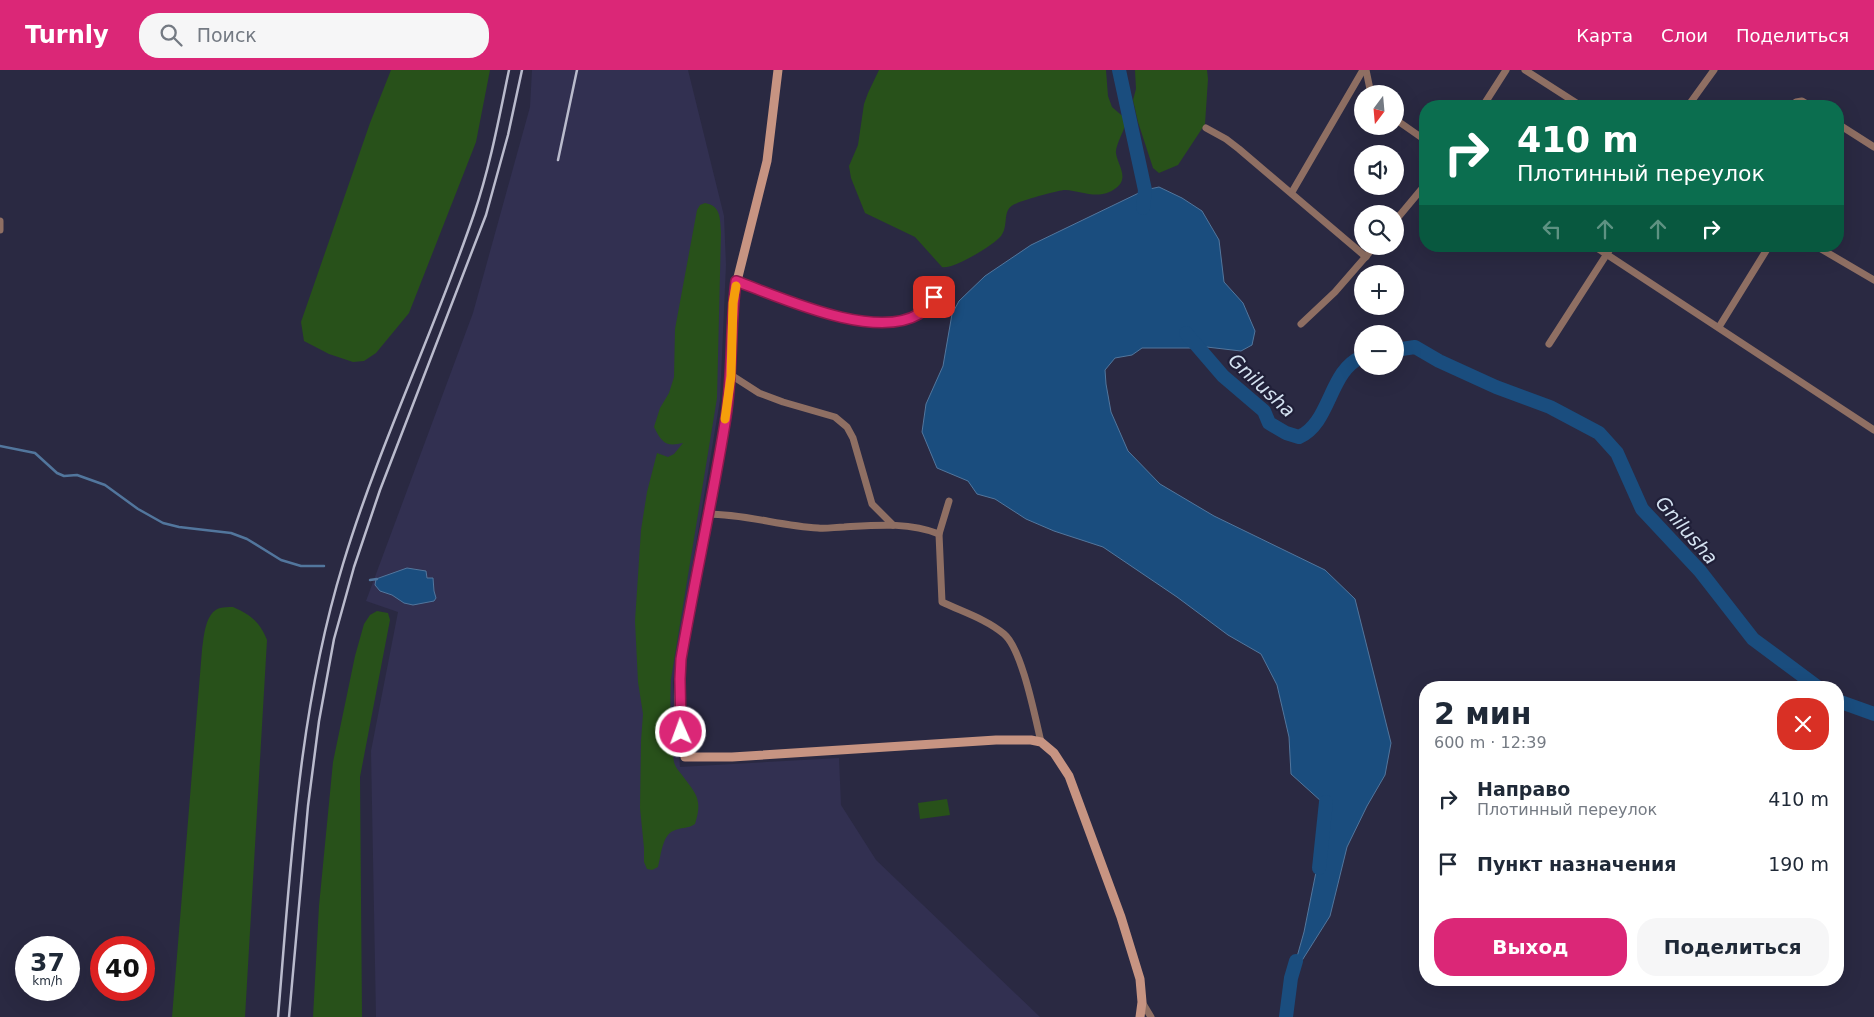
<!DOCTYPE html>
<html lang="ru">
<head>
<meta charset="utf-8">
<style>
  :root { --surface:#fff; --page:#f6f6f7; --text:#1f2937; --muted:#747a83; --accent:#db2777 }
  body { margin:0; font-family:"DejaVu Sans",sans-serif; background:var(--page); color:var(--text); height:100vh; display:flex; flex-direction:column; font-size:19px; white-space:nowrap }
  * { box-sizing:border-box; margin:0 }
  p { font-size:16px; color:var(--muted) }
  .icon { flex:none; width:28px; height:28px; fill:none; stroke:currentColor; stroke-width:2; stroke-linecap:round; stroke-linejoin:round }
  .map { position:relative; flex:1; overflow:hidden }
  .details { position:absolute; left:1419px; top:611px; width:425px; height:305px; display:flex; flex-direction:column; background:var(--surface); border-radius:20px; box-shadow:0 5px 20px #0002 }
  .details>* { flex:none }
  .banner { position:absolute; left:1419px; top:30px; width:425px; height:152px; border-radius:20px; box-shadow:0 5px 20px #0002; background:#0b6e4f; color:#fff; overflow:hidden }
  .needle { width:32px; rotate:196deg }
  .tools { position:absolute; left:1354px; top:15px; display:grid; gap:10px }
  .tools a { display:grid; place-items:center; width:50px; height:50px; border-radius:50%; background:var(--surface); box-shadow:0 5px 20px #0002; font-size:25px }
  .speed { position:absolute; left:15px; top:866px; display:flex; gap:10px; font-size:25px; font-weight:700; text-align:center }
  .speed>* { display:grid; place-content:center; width:65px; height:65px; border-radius:50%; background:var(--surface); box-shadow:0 5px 20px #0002; line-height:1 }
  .speed small { font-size:12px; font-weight:400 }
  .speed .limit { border:8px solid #d22; background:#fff; color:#111 }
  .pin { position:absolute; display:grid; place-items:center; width:42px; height:42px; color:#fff; margin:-21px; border-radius:10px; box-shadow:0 2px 8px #0006 }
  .me { position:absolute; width:55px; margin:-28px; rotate:358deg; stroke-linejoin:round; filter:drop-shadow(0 0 4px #0008) }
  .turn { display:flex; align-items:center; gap:18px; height:105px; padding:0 15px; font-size:22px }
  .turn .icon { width:65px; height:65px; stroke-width:2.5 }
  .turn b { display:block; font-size:35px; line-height:42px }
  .lanes { display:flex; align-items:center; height:48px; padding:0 15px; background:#0003; justify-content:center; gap:25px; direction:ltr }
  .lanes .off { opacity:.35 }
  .round { display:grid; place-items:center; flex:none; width:52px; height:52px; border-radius:20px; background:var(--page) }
  .head { display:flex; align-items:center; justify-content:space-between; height:85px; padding:0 15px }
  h1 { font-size:30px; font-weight:800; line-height:38px }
  .button { display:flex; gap:10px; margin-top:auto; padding:10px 15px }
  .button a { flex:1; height:58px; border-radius:20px; background:var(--accent); color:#fff; font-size:20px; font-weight:800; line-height:58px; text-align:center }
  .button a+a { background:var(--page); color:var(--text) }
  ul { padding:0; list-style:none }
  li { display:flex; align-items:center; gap:15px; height:65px; padding:0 15px }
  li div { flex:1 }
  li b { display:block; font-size:19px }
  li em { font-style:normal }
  header { display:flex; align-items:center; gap:30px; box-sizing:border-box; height:70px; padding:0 25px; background:var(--accent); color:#fff }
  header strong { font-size:24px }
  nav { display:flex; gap:28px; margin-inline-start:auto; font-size:18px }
  .search { width:350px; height:45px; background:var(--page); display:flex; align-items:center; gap:12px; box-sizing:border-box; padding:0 18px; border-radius:20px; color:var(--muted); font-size:19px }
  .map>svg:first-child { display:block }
  .built { fill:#323051 }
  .green { fill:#28511a }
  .water { fill:#1a4d7e; stroke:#52769d }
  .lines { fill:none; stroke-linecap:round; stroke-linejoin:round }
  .stream { stroke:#52769d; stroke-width:2.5 }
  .river { stroke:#1a4d7e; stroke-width:14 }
  .street { stroke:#8f6f63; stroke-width:7 }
  .secondary { stroke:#c79482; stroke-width:9 }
  .rail { stroke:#babbcd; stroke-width:2.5 }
  .route-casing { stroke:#8e194d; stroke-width:12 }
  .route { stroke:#db2777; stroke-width:9 }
  .slow { stroke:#f59e0b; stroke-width:9 }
  .labels { text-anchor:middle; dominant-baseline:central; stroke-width:4.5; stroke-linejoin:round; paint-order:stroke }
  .water-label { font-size:19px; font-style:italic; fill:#d5e3f2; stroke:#201f38 }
</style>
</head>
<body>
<header>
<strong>Turnly</strong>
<div class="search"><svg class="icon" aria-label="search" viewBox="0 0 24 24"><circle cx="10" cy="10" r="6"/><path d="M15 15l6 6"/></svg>Поиск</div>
<nav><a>Карта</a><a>Слои</a><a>Поделиться</a></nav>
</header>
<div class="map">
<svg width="1874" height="947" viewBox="0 0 1874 947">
  <rect width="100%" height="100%" fill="#2a2942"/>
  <path class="built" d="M532 0H688L724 146 726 195 720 330 673 613 680 697 839 688 841 735 876 790 1040 947H376L371 681 398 542 366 531 473 243 530 37Z"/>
  <g class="green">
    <path d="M391 0H490L476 72 409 243 376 283 364 291 353 292 329 284 304 271 301 252 370 53Z"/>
    <path d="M879 0H1106L1108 26 1112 37 1127 50C1125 59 1115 76 1116 83 1117 94 1130 108 1116 118 1099 131 1083 121 1065 120 1059 120 1019 131 1013 135 1002 141 1009 156 1001 166 994 175 953 200 942 197L915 167 865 143 851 108 849 96 858 75 864 34 868 23Z"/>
    <path d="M1135 0H1207L1208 9 1205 54 1178 95 1159 103 1153 98 1138 52 1133 30 1136 19Z"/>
    <path d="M705 133C721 136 720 148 721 162L717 328 671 609C670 634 670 668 674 692 675 697 679 701 682 705 696 724 703 729 695 754 688 759 681 757 673 761 662 766 661 786 658 797L652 800 647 799 644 792V778L640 738 641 671 643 644 638 612 635 551 641 460 647 422 657 383 668 387 674 384 683 373C666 377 662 373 654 357L660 338 669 323 674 307 675 259 697 140 700 135Z"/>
    <path d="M233 537C251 545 260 552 267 570L245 947H172L202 580C204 567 205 542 220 538 224 537 229 537 233 537Z"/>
    <path d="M377 541 388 543 390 550 360 707 362 947H313L319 836 333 692 355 586 364 554 370 545Z"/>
    <path d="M947 729 950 745 920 749 918 733Z"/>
  </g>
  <g class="water">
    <path d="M1159 117 1182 128 1202 141 1219 170 1224 212 1243 233 1255 261 1252 275 1241 281 1198 276 1193 278H1142L1132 285 1115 288 1105 300 1106 314 1111 342 1128 381 1160 414 1214 446 1325 500 1355 529 1391 673 1385 705 1367 736 1347 777 1330 846 1291 908 1304 862 1325 757 1322 732 1291 704 1289 667 1277 615 1261 584 1228 565 1177 527 1103 477 1054 461 1026 449 995 429 977 424 968 411 937 398 922 362 926 334 943 296 952 244 959 231 985 206 1031 175 1145 120Z"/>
    <path d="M407 498 426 501 427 508H433L434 521 436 528 434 531 413 535 404 533 392 525 380 521 375 515 376 509Z"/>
  </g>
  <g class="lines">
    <g class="stream">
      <path d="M0 376 35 383 57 403 64 406 77 405 105 415 138 439 163 453 179 457 231 463 247 469 281 490 301 496H324"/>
      <path d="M370 510 377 509"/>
    </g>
    <g class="river">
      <path d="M1119 0 1145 120 1143 138"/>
      <path d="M1186 263 1223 306 1264 341 1269 353 1286 363 1299 367C1331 353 1329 300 1362 287"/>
      <path d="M1395 280 1415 277 1439 291 1496 317 1550 337 1599 363 1617 383 1642 439 1700 501 1753 569 1819 618"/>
      <path d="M1838 631 1874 644"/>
      <path d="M1319 798 1326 732"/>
      <path d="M1286 947 1291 908 1296 891"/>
    </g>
    <g class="street">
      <path d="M1366 0 1371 24"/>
      <path d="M1525 0 1581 36"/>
      <path d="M1483 36 1506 0"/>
      <path d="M1688 36 1714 0"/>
      <path d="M1795 36 1796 32 1802 31 1810 36"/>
      <path d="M1395 49 1425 70"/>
      <path d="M1838 54 1874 77"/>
      <path d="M1206 58 1226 69 1239 79 1366 187"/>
      <path d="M1292 122 1363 0"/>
      <path d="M0 151V160"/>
      <path d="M1395 151 1425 115"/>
      <path d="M1594 176 1874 360"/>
      <path d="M1816 176 1874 210"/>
      <path d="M737 211C779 227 876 272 919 244 928 238 935 226 941 218"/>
      <path d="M1301 254 1335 222 1375 176"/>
      <path d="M1719 257 1769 176"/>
      <path d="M1549 274 1612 176"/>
      <path d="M731 305 759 323 783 332 835 347 847 357 853 368 872 434 893 455"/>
      <path d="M949 431 939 464 942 532C963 542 986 549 1004 564 1022 579 1035 647 1041 672"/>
      <path d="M707 444C745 444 781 456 818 458 826 459 836 457 844 457 877 455 909 452 939 464"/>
      <path d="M1142 932 1151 947"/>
    </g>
    <path class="secondary" d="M778 0 767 91 737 211 733 233 731 305 726 347 681 589C678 621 678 656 685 687H732L996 670H1031L1041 672 1054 683 1069 706 1121 847 1140 909 1142 932 1140 947"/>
    <g class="rail">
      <path d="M558 90 577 0"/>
      <path d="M278 947C291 795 298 641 343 494 379 375 434 262 474 144 490 97 499 48 509 0"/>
      <path d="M289 947 308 736 319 651 334 569 354 497 380 420 486 145 508 65 522 0"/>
    </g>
  </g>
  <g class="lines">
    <g class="route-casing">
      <path id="route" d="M681 662 680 609 681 589C695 508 713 428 726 347 733 301 730 256 736 211 780 227 874 271 919 244 925 241 930 233 934 227"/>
    </g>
    <use href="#route" class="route"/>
    <path class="slow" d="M725 349 731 306 733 233 736 216"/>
  </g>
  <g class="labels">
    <g class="water-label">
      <text transform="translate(1262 315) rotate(43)">Gnilusha</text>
      <text transform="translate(1687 460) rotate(49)">Gnilusha</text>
    </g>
  </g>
</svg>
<div class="tools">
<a><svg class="needle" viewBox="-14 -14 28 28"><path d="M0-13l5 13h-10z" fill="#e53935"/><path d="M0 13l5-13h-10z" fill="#747a83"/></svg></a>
<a><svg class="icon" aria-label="sound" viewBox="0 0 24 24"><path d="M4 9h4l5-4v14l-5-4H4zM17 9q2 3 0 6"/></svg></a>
<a><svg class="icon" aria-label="search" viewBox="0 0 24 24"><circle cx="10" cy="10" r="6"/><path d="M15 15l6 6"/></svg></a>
<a>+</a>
<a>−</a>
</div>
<div class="speed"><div>37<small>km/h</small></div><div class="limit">40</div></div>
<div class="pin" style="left:934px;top:227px;background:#d93025"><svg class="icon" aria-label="arrive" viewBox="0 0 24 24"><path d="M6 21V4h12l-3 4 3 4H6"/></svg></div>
<svg class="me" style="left:681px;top:662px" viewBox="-20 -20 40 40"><circle r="17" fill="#db2777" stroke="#fff" stroke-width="3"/><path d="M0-11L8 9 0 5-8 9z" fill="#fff"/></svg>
<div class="banner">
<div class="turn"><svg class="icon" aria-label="right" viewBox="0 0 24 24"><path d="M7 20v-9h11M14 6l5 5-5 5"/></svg><div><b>410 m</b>Плотинный переулок</div></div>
<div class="lanes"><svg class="icon off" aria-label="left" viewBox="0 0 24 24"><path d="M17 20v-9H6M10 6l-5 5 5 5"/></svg><svg class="icon off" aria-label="ahead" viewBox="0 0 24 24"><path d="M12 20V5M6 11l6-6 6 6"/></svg><svg class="icon off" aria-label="ahead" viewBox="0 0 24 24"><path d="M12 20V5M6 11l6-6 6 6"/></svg><svg class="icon" aria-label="right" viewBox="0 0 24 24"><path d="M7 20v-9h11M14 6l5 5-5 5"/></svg></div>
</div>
<section class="details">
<div class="head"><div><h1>2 мин</h1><p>600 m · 12:39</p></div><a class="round" style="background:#d93025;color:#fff"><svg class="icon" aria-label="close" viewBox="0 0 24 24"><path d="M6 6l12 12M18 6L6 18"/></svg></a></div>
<ul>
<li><svg class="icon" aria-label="right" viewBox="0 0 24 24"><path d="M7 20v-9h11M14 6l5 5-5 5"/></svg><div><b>Направо</b><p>Плотинный переулок</p></div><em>410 m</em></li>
<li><svg class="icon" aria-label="arrive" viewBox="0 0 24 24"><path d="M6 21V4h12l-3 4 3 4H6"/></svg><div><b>Пункт назначения</b></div><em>190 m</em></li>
</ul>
<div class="button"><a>Выход</a><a>Поделиться</a></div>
</section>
</div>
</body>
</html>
